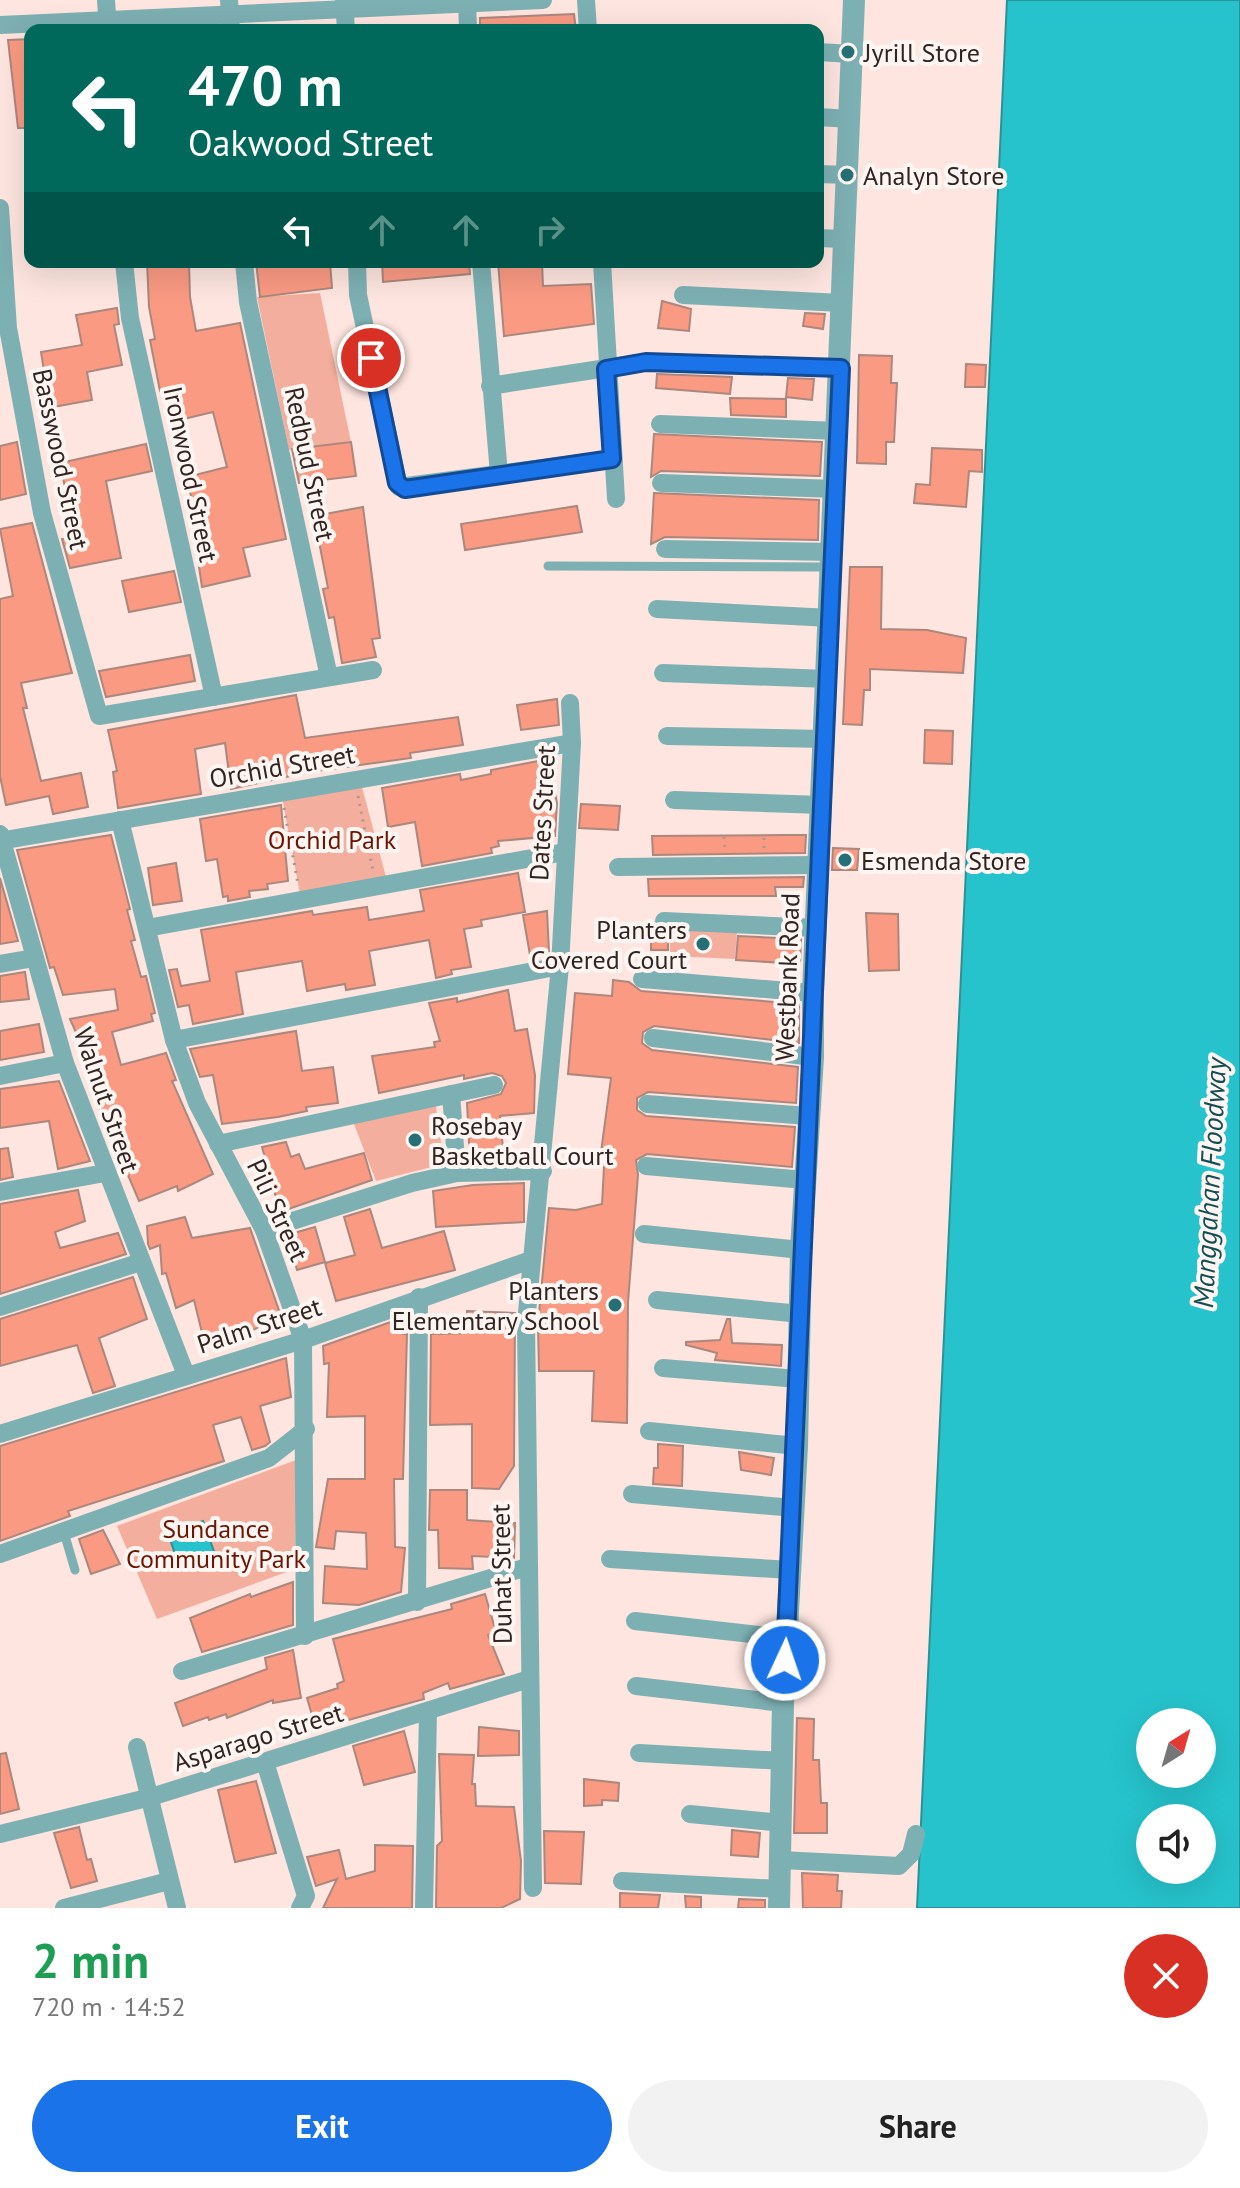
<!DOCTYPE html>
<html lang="en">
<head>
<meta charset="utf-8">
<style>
  :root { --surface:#fff; --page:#f2f2f2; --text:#222; --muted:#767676; --accent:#1a73e8 }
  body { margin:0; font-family:"PT Sans",sans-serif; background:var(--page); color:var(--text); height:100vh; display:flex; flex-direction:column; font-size:30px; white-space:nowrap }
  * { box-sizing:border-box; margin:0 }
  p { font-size:26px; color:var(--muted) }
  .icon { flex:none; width:44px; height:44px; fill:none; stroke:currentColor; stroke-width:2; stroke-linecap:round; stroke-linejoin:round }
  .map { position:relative; height:1908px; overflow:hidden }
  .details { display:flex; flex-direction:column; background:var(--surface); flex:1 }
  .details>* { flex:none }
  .top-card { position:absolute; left:24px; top:24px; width:800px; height:244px; border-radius:16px; box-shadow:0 8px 32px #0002; background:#00695c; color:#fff; overflow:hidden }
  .needle { width:52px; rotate:37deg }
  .tools { position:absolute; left:1136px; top:1708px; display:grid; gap:16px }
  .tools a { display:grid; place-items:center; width:80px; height:80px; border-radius:50%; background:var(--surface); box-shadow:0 8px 32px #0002; font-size:40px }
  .pin { position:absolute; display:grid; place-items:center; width:68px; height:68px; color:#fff; margin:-34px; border:4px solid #fff; border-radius:50%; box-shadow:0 2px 8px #0007 }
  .me { position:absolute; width:88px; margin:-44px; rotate:3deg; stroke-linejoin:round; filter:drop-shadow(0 0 6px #0008) }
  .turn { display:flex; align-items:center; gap:28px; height:168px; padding:0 32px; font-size:36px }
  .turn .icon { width:104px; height:104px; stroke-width:2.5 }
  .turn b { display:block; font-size:56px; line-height:68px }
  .lanes { display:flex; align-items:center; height:76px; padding:0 32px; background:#0003; justify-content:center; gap:40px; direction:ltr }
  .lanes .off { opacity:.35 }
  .round { display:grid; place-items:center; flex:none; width:84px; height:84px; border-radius:42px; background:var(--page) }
  .overview { display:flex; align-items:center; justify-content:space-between; height:136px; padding:0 32px }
  h1 { font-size:48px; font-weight:700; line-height:60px; color:#1e9e55 }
  .cta { display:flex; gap:16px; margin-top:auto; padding:16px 32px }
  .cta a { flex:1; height:92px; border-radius:48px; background:var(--accent); color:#fff; font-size:32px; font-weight:700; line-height:92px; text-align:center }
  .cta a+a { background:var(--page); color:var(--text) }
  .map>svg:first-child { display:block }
  .green { fill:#f4ae9d }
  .water { fill:#26c3cc; stroke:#2a9398; stroke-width:2; fill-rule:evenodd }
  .building { fill:#fa9a83; stroke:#ab877e; stroke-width:2 }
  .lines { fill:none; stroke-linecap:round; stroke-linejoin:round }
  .path { stroke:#ab9691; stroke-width:3; stroke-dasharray:2 6; stroke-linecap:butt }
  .service { stroke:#7db0b3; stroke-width:9 }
  .minor { stroke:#7db0b3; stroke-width:18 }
  .tertiary { stroke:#7db0b3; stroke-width:22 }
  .route-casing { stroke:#114b97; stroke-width:20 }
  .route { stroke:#1a73e8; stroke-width:14 }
  .poi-dot { fill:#257074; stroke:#fff6f4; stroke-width:3 }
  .labels { text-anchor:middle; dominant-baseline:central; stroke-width:8; stroke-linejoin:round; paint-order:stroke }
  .poi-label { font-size:26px; fill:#322420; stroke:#fff6f4; text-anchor:start }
  .street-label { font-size:26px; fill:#322420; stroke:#fff6f4 }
  .park-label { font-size:26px; fill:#6a1602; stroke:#fff6f4 }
  .water-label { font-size:28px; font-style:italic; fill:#114f53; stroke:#fff6f4 }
</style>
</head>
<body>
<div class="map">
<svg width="1240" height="1908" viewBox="0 0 1240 1908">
  <rect width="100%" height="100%" fill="#fee5df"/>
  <g class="green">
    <path d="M320 293 351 442 289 450 257 297Z"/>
    <path d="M362 787 386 877 300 894 282 797Z"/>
    <path d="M670 929 737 932 735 959 670 956Z"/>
    <path d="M435 1100 444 1164 376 1181 352 1119Z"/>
    <path d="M296 1460 295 1569 157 1619 117 1526Z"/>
  </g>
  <g class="water">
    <path d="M1007 0H1240V1908H917ZM1150 1722H1202V1774H1150ZM1150 1818H1202V1870H1150Z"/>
    <path d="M203 1521 216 1557 180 1569 168 1533Z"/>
  </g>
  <g class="building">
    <path d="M574 14 576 30H480V18Z"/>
    <path d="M30 39V128H18L8 40Z"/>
    <path d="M147 262H189L190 297 196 331 240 323 286 539 243 548 250 576 202 587 193 526 197 525 187 477 227 467 213 412 171 422 165 390 160 391 150 340 155 339 149 307Z"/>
    <path d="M256 262H330L332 288 260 297Z"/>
    <path d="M382 262H469L470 274 383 282Z"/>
    <path d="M498 262H542L543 286 591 284 594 324 504 336Z"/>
    <path d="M662 301 691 309 689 331 658 328Z"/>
    <path d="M117 308 119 324 114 325 122 365 87 372 92 400 42 409 37 379 45 377 41 352 82 345 76 315Z"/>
    <path d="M805 313 825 314 823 329 803 326Z"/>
    <path d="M859 355 892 356 891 383H897L894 442H886V464L857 463Z"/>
    <path d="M966 364 986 365 985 387H965Z"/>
    <path d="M657 374 732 377 730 394 656 388Z"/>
    <path d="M788 378 814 379 812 400 786 397Z"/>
    <path d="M730 398 786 399V417L731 415Z"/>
    <path d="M654 434 822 442 820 476 661 471 651 477Z"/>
    <path d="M17 442 26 494 0 500V446Z"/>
    <path d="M351 442 356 476 299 483 292 449Z"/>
    <path d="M146 444 152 471 106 481 121 558 70 568 62 539 75 537 60 463Z"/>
    <path d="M932 448 982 450V472L969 471 966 507 914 503 916 484 930 485Z"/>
    <path d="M654 493 819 500 818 540 665 537 651 544Z"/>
    <path d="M577 506 582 532 465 550 461 524Z"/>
    <path d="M363 507 380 638 372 639 376 657 342 663 334 617 329 618 323 589 328 588 314 516Z"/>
    <path d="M32 523 72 673 21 683 27 708H23L41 781 81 773 88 807 53 814 49 796 6 805 0 776V599L13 596 0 529Z"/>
    <path d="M850 567H882L881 629 927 630 966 638 963 673 870 669V690H864L862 725 843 724Z"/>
    <path d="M174 571 181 602 129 612 122 581Z"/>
    <path d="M190 655 195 681 106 697 99 671Z"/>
    <path d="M296 695 305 738 458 717 463 745 410 753 411 758 309 772 231 789 225 743 195 749 201 794 118 808 113 772 117 771 108 730Z"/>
    <path d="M557 699 559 725 521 730 517 705Z"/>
    <path d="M925 730 953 731 952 764 924 763Z"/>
    <path d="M549 759 557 803 555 836 498 841 499 846 491 848 492 853 422 866 415 822 388 827 382 788 460 774 461 780 491 774V770Z"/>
    <path d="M581 804 620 806 618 830 579 828Z"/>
    <path d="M281 805 288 881 267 884 268 889 249 891 250 897 228 901V896L223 897 217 859 206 861 200 819Z"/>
    <path d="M111 835 130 909 127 910 135 940 131 941 141 977 146 976 155 1013 151 1014 153 1021 112 1032 121 1065 166 1053 176 1080 172 1081 213 1174 178 1191 177 1186 139 1201 93 1093 101 1089 70 1019 118 1010 115 989 63 995 54 967 50 968 17 850Z"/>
    <path d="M786 835H806L805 853 653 855 652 836Z"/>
    <path d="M833 848 859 849 857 870H832Z"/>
    <path d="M176 863 182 901 153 905 148 868Z"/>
    <path d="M518 873 525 912 481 920 482 926 464 929 471 967 451 970 452 974 436 978 429 940 369 951 375 985 346 990 345 984 307 991 302 961 236 972 243 1014 193 1024 189 1005 178 1007 169 970 177 969 181 986 210 981 201 930 312 911 313 915 367 907 369 920 424 911 420 890Z"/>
    <path d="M804 877 803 887H775L776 896H649L648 879Z"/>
    <path d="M0 878 18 941 0 944Z"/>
    <path d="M547 911 549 952 530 955 523 915Z"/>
    <path d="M866 913 898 914 899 970 869 971Z"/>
    <path d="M651 926 668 933V950H651Z"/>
    <path d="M738 936 801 939 800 964 736 960Z"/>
    <path d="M25 972 29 999 0 1002V976Z"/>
    <path d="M613 980 629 982 641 991 799 1004V1043L654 1026 643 1032 642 1043 652 1050 798 1067 796 1103 648 1092 637 1098V1110L646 1116 795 1127 792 1167 647 1154 636 1160 638 1175 628 1302 627 1423 592 1421 594 1371H539L538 1324 549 1208 576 1210 602 1204 604 1167H599L611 1078 568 1074 575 993 612 996Z"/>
    <path d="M508 990 515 1031 527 1029 535 1075 534 1113 500 1116 504 1160 470 1161 467 1103 501 1094 506 1083 502 1076 492 1073 464 1079V1075L379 1093 372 1056 435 1047 434 1042 440 1041 429 1003 457 998V1002Z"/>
    <path d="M39 1024 44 1052 0 1060V1031Z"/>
    <path d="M296 1031 302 1071 333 1067 338 1103 306 1107 307 1111 278 1117 222 1124 213 1075 200 1077 190 1049Z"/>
    <path d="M59 1081 90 1161 58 1169 49 1121 0 1128V1089Z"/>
    <path d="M286 1142 291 1157 299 1154 305 1169 364 1153 372 1180 280 1212 262 1147Z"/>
    <path d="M8 1148 13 1177 0 1180V1149Z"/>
    <path d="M524 1183V1222L436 1227 433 1191 473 1185Z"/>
    <path d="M78 1190 85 1221 55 1232 60 1248 118 1233 126 1254 0 1294V1204Z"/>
    <path d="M370 1209 382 1248 444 1231 455 1270 336 1301 325 1263 355 1255 344 1217Z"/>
    <path d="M185 1217 192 1238 250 1228 281 1316 235 1339 205 1345 194 1300 176 1308 166 1273 162 1274 160 1245 150 1249 148 1244 147 1226Z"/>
    <path d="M315 1227 325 1262 297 1270 287 1235Z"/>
    <path d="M133 1277 147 1319 99 1338 115 1386 93 1393 77 1345 0 1366V1319Z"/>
    <path d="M467 1311 515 1313 514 1466 499 1489 472 1488V1424L430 1425 431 1334 467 1333Z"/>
    <path d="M399 1319H403V1334H407L403 1479H394L395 1547 405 1548 401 1592 359 1605 323 1603 325 1566 367 1569 366 1533 336 1531 334 1549 316 1547 328 1479H365V1416L327 1417 329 1363 324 1364 323 1346Z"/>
    <path d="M727 1319H730L732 1343 782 1345 781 1366 715 1360 717 1353 686 1345V1342L720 1340Z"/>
    <path d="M286 1358 291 1397 260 1406 270 1442 265 1446 252 1450 241 1417 213 1425 224 1461 68 1511 70 1516 0 1541V1446Z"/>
    <path d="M658 1444 683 1446 682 1486 653 1484 654 1468H658Z"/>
    <path d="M739 1452 774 1458 771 1475 741 1470Z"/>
    <path d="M430 1490H467V1520L515 1523 514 1558 472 1556 473 1569 439 1568 438 1530H429Z"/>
    <path d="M103 1530 120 1564 91 1574 79 1539Z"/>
    <path d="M293 1582V1625L202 1652 190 1618 250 1594 251 1597Z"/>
    <path d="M485 1594 496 1632 488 1635 504 1674 450 1689 448 1683 423 1693 424 1699 316 1729 307 1698 338 1688 337 1684 344 1681 333 1639 452 1609 451 1604Z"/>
    <path d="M293 1650 301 1698 273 1703V1700L227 1718 226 1714 209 1720 208 1717 183 1726 175 1703 267 1669 265 1658Z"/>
    <path d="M797 1718 814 1719 813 1760H819L821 1803H827V1833H794Z"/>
    <path d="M479 1727 519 1731V1755L478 1756Z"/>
    <path d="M404 1731 415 1772 364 1785 353 1746Z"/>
    <path d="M6 1753 19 1809 0 1814V1754Z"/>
    <path d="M439 1754 474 1755 472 1784H475L476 1806 514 1807 521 1861 520 1899 501 1908H436L437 1846 442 1841Z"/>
    <path d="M584 1779 619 1783 618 1801 602 1800V1805L584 1806Z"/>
    <path d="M256 1781 276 1853 235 1862 218 1790Z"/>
    <path d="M79 1827 87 1860 91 1859 97 1881 71 1888 54 1833Z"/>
    <path d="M732 1830 760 1833 758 1857 731 1855Z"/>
    <path d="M544 1831 584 1832 581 1884 545 1883Z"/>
    <path d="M375 1845 413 1846 412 1908H323L337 1879 316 1886 307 1857 339 1850 346 1879 375 1871Z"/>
    <path d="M802 1873 838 1875 837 1891H842L841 1908H803Z"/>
    <path d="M620 1893 660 1895 658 1908H620Z"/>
    <path d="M685 1896 701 1897V1908H686Z"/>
    <path d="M739 1899 765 1900V1908H738Z"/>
  </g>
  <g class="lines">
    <g class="path">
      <path d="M358 796 373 871"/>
      <path d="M284 808 298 884"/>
      <path d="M724 837 725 849"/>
      <path d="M764 838V849"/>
    </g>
    <g class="service">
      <path d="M548 566 828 567"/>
      <path d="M63 1529 75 1570"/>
    </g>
    <g class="minor">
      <path d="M106 0 108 30"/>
      <path d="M229 0 231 30"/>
      <path d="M344 0 346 30"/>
      <path d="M467 0 468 30"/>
      <path d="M586 0 588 30"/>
      <path d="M0 25 543 0"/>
      <path d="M818 52 852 54"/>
      <path d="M818 117 850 119"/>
      <path d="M818 174 848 175"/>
      <path d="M0 208 8 328 42 513 99 716 373 670"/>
      <path d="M818 238 844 239"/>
      <path d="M124 262 130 318 214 697"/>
      <path d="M244 262 248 302 329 677"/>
      <path d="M357 262 358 295 399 487 612 459"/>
      <path d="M481 262 499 474"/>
      <path d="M602 262 616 499"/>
      <path d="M683 295 841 303"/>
      <path d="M490 386 646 362 841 368"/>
      <path d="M660 424 839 431"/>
      <path d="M661 483 836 489"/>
      <path d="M665 549 832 552"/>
      <path d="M657 609 831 618"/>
      <path d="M663 673 828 679"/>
      <path d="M667 736 825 739"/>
      <path d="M674 800 822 805"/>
      <path d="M120 820 174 1040 197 1103 264 1230 303 1340 305 1636"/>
      <path d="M0 834 65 1063 186 1375"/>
      <path d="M0 841 572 743"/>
      <path d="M618 867 819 865"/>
      <path d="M664 921 817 928"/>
      <path d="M147 928 565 852"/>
      <path d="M0 964 34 958"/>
      <path d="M642 979 813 993"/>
      <path d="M653 1038 813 1057"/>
      <path d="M174 1040 560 966"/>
      <path d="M0 1076 65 1063"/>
      <path d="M451 1094 457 1173"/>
      <path d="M647 1104 808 1116"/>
      <path d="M218 1144 494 1085"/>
      <path d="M646 1166 805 1180"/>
      <path d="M0 1192 105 1173"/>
      <path d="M264 1230 412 1183 457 1173 543 1171"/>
      <path d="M644 1234 801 1250"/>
      <path d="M657 1300 801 1314"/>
      <path d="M0 1307 141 1262"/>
      <path d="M663 1368 798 1379"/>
      <path d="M649 1431 797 1446"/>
      <path d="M0 1434 303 1340 531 1260"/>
      <path d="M632 1494 794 1508"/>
      <path d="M0 1554 269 1458 306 1429"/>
      <path d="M610 1559 791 1570"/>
      <path d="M417 1602 419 1297"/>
      <path d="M635 1621 786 1638"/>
      <path d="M182 1671 527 1567"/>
      <path d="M636 1686 783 1703"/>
      <path d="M137 1747 177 1908"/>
      <path d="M639 1753 783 1761"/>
      <path d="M265 1762 306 1896 300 1908"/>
      <path d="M690 1814 782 1823"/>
      <path d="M0 1834 151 1797 529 1679"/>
      <path d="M781 1860 899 1866 911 1854 916 1834"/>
      <path d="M622 1881 780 1889"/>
      <path d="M533 1888 526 1323 560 966 572 743 570 703"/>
      <path d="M64 1908 169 1881"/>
      <path d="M424 1908 428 1712"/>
    </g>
    <path class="tertiary" d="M779 1908 783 1703 797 1446 801 1250 813 1057V993L854 0"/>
  </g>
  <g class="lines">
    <g class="route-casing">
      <path id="route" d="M371 358 397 483 405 489 612 459 606 369 646 362 841 368 785 1660"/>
    </g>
    <use href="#route" class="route"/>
  </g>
  <g class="poi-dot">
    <circle cx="848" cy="52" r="8"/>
    <circle cx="847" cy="175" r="8"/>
    <circle cx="845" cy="860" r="8"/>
    <circle cx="703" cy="944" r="8"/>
    <circle cx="415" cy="1140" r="8"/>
    <circle cx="615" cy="1305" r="8"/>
  </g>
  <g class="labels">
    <g class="poi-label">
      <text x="864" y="52">Jyrill Store</text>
      <text x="863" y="175">Analyn Store</text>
      <text x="861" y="860">Esmenda Store</text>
      <text x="687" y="929" text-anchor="end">Planters<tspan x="687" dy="30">Covered Court</tspan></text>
      <text x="431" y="1125">Rosebay<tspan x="431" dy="30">Basketball Court</tspan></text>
      <text x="599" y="1290" text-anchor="end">Planters<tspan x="599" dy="30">Elementary School</tspan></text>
    </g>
    <g class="street-label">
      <text transform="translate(61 459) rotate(78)">Basswood Street</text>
      <text transform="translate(310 464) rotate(78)">Redbud Street</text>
      <text transform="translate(191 474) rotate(78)">Ironwood Street</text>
      <text transform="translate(282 766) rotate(-10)">Orchid Street</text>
      <text transform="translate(542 813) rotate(-87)">Dates Street</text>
      <text transform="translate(787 977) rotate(-88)">Westbank Road</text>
      <text transform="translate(107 1100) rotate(71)">Walnut Street</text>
      <text transform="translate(278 1210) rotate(65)">Pili Street</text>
      <text transform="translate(259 1325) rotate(-18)">Palm Street</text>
      <text transform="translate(501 1574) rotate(-91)">Duhat Street</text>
      <text transform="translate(258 1737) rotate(-17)">Asparago Street</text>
    </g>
    <g class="park-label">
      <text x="332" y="839">Orchid Park</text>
      <text x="216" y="1528">Sundance<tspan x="216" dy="30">Community Park</tspan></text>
    </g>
    <g class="water-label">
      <text transform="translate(1209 1183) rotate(-87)">Manggahan Floodway</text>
    </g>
  </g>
</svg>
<div class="tools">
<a><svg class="needle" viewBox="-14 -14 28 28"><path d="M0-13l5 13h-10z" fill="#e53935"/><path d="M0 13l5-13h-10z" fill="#767676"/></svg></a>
<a><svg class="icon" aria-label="sound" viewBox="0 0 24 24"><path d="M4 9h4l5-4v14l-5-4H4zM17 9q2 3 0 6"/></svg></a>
</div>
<div class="pin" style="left:371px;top:358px;background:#d93025"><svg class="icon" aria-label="arrive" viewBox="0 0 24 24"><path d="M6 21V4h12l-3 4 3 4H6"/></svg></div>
<svg class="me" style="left:785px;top:1660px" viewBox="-20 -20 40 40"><circle r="17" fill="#1a73e8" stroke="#fff" stroke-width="3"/><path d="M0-11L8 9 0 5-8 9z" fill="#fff"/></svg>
<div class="top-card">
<div class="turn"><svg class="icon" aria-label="left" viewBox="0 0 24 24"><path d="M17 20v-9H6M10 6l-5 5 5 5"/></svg><div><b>470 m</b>Oakwood Street</div></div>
<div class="lanes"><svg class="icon" aria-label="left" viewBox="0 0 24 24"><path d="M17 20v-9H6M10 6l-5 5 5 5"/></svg><svg class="icon off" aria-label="ahead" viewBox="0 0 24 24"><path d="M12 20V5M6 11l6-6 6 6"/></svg><svg class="icon off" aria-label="ahead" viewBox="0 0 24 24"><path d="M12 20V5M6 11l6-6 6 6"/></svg><svg class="icon off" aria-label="right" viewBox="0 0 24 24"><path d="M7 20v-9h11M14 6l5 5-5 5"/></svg></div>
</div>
</div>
<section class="details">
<div class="overview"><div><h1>2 min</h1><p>720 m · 14:52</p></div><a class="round" style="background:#d93025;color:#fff"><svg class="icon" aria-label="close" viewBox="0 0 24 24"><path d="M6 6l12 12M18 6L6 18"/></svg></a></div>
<div class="cta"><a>Exit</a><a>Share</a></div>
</section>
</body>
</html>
